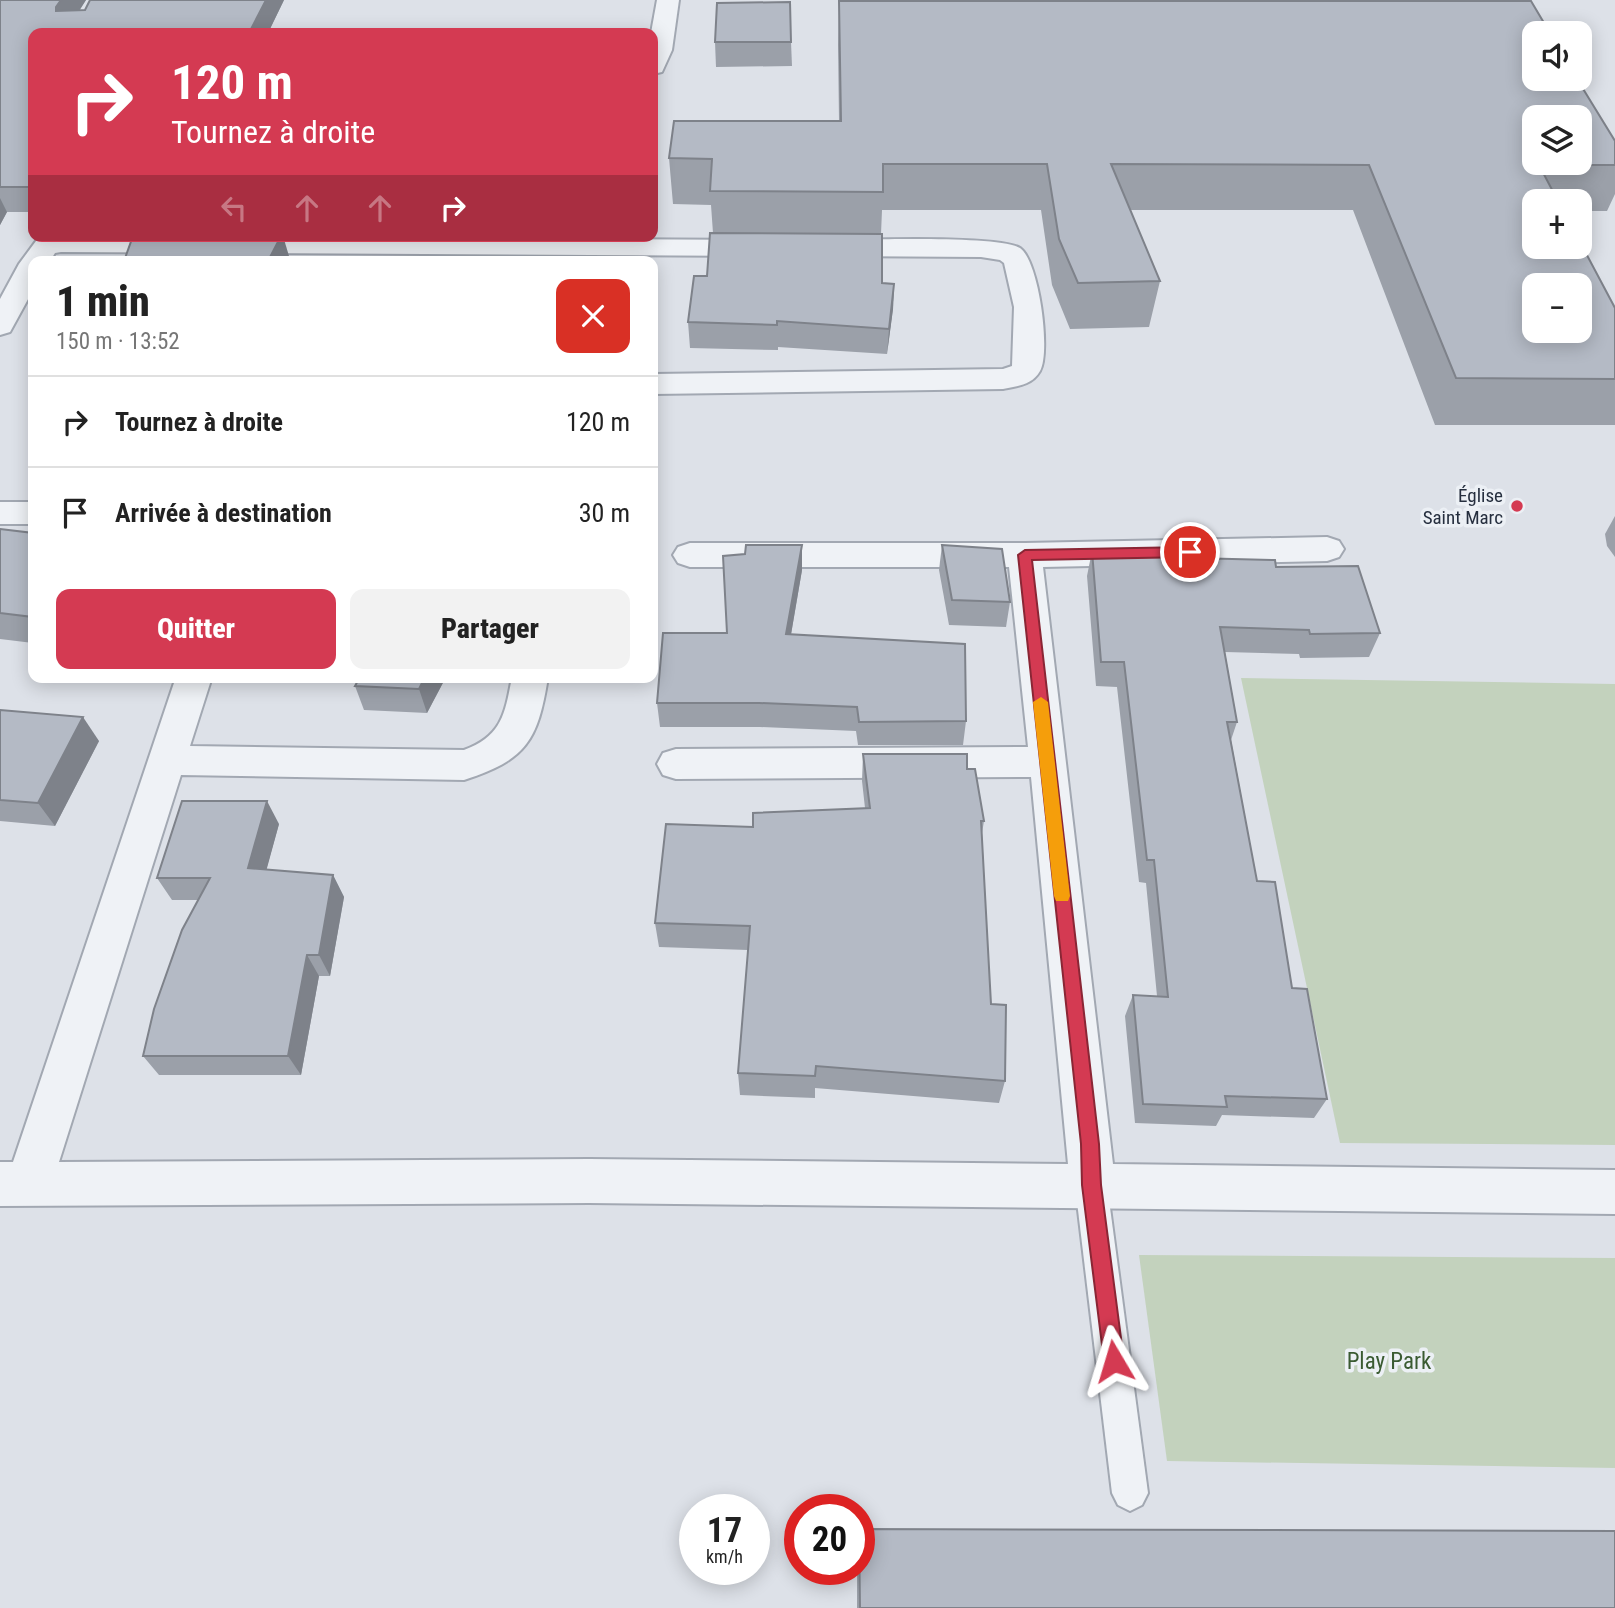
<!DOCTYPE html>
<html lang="fr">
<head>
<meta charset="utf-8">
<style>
  :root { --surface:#fff; --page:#f2f2f2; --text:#222; --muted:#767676; --line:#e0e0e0; --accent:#d43a52 }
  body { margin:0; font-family:"Roboto Condensed",sans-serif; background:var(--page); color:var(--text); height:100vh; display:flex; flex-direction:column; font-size:26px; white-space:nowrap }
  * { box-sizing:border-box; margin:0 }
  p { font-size:23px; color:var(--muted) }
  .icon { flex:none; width:38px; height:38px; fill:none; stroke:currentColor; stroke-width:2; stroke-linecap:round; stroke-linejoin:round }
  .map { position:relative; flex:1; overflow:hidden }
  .sheet { position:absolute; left:28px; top:256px; width:630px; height:427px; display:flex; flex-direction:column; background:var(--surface); border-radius:14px; box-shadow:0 4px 18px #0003 }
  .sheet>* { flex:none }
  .top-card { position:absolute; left:28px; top:28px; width:630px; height:214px; border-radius:14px; box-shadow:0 4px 18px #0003; background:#d43a52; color:#fff; overflow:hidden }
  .fabs { position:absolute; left:1522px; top:21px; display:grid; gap:14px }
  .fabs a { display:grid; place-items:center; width:70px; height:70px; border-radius:14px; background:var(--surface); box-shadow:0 4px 18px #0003; font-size:35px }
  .speed { position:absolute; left:679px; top:1494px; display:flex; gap:14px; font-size:35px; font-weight:700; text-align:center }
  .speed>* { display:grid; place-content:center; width:91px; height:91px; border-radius:50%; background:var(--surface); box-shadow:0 4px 18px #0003; line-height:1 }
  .speed small { font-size:18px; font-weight:400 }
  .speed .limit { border:10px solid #d22; background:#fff; color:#111 }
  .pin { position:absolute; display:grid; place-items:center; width:60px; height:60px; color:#fff; margin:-30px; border:4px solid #fff; border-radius:50%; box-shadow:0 2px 7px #0007 }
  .me { position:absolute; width:77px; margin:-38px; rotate:353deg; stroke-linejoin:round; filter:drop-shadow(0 0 5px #0008) }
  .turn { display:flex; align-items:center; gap:24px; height:147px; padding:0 28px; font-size:32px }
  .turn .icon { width:91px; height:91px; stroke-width:2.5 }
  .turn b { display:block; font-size:49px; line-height:60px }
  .lanes { display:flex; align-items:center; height:66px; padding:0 28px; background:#0003; justify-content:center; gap:35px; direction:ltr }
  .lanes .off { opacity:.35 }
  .round { display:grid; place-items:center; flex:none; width:74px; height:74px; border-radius:14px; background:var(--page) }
  .summary { display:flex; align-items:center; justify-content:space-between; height:119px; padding:0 28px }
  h1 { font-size:42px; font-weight:800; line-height:52px }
  .cta { display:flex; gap:14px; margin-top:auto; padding:14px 28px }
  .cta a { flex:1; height:80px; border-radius:14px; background:var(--accent); color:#fff; font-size:28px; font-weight:800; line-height:80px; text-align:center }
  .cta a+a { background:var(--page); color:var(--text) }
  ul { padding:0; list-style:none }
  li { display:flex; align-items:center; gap:21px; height:91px; padding:0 28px; border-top:2px solid var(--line) }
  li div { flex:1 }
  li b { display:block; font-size:26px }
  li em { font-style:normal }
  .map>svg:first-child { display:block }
  .green { fill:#c3d2bd }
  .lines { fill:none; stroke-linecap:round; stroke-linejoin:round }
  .service-casing { stroke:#a2a8b2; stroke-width:4 }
  .minor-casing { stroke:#a2a8b2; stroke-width:4 }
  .service { fill:#eff2f6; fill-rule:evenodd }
  .minor { fill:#eff2f6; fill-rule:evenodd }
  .wall { fill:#9ba0a9 }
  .shaded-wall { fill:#7e828a }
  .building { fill:#b4bac5; stroke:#7e828a; stroke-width:2; fill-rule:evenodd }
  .route { fill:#d43a52; stroke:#8a2635; stroke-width:2 }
  .slow { fill:#f59e0b }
  .poi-dot { fill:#d43a52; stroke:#ecf0f5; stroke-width:2.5 }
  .labels { text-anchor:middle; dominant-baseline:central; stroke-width:7; stroke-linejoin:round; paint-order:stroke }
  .poi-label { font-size:19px; fill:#262f3f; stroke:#ecf0f5; text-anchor:end }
  .near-park-label { font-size:23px; fill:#3a5b32; stroke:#ecf0f5 }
</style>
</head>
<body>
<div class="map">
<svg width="1615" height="1608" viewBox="0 0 1615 1608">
  <rect width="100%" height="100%" fill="#dde1e8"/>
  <g class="green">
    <path d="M1241 678 1615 684V1145L1340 1143Z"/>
    <path d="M1139 1255 1615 1258V1468L1167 1461Z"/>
  </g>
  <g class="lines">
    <g class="service-casing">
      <path id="service" d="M1091 1170 1102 1174 1107 1185 1148 1493 1142 1505 1130 1511 1118 1505 1112 1493 1075 1185 1080 1174Z"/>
    </g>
    <g class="minor-casing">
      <g id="minor">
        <path d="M657 0H679L672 50 662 72 653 74 651 33Z"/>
        <path d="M58 236 761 240 771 242 775 248 771 254 761 256 61 252 55 253 50 261H33V290L10 332 0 335V299L19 264 36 241Z"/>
        <path d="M832 240C864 240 999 235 1020 248 1039 261 1051 352 1040 371 1032 385 1018 386 1003 389L653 394V374L1003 369 1012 366 1014 307 1004 263 1000 260 981 257 832 256 822 254 818 248 822 242Z"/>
        <rect x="0" y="502" width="33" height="22"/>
        <path d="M1327 537 1339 541 1344 549 1339 557 1327 561 1043 567 1113 1164 1615 1170V1214L589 1203 0 1206V1162H13L176 677H212L190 746 464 750C502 736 505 714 512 677H548C538 741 526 760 464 780L181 775 59 1162 589 1159 1068 1164 1031 777 676 779 663 775 657 764 663 753 676 749 1028 747 1009 567H690L678 563 673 555 678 547 690 543H1025Z"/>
      </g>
    </g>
    <use href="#service" class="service"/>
    <use href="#minor" class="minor"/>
  </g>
  <g class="wall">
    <path d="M0 0H86L79 10H85L90 0H284L268 33H33V212H7L0 225Z"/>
    <path d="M839 1 1615 141V194L1607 211H1580V201H1535L1615 308V425H1435L1353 210H1130L1160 281 1149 327 1070 329 1052 285 1041 210H882L881 234 882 283 894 284 893 309 887 354 778 347V350L690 348 688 322 707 276 713 233 711 205 673 204 669 158 839 121 838 45Z"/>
    <path d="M715 42H791L792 66 716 67Z"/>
    <path d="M1615 516V557L1607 546 1605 534Z"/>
    <path d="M0 529 33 533V643L0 639Z"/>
    <path d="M942 545 1010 602 1006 627 949 625 939 570Z"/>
    <path d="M1092 551 1193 558 1276 567 1380 633 1369 657 1300 658 1299 654 1225 652 1237 722 1231 740 1257 881 1327 1099 1314 1118 1222 1115 1216 1126 1135 1123 1125 1016 1133 995 1157 996 1146 883 1139 882 1117 687 1096 686 1087 576Z"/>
    <path d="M802 570 791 634 966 721 963 745H858L856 731 760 727H660L657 703 727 633Z"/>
    <path d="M360 677H446L427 713 364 710 355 686Z"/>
    <path d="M0 710 99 741 55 826 0 821Z"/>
    <path d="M863 754 967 769 984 821 982 833 991 1004 1005 1081 999 1103 815 1088V1098L740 1095 738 1073 748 950 659 947 655 923 753 827 865 808 862 781Z"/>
    <path d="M279 824 266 870 333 875 344 897 330 976H319L301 1075H159L143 1056 198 900H172L157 878Z"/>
    <path d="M857 1570H859L1615 1608H857Z"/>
  </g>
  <g class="shaded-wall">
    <path d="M61 0H86L66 32 56 11V7Z"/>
    <path d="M266 0H284L268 33H249Z"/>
    <path d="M0 198 7 212 0 225Z"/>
    <path d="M275 236H283L289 256 287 261H268Z"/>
    <path d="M894 284 893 309 887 354 889 329Z"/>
    <path d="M802 545V570L787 658 786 634Z"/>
    <path d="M425 677H446L427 713 419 689Z"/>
    <path d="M83 717 99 741 55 826 38 803Z"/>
    <path d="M267 801 279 824 261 890 248 868Z"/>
    <path d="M333 875 344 897 330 976 319 955Z"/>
    <path d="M307 955 319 976 301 1075 288 1056Z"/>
  </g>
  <g class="building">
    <path d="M0 0H61L56 7V11L85 10 90 0H266L249 33H33V187H0Z"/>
    <path d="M839 1H1531L1550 33H1535V79H1577L1615 141V165H1539L1558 201H1535V247H1580V242L1615 308V379L1456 378 1369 165 1111 164 1160 281 1078 283 1059 239 1047 164H883V192L710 191 712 159 669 158 674 121H841ZM1535 117H1580V163H1535ZM1535 285H1580V331H1535Z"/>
    <path d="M790 2 791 42H715L717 3Z"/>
    <path d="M710 233 882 234V283L894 284 889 329 777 321V325L688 322 694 276H707Z"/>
    <path d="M133 236H275L274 238H280L268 261H124Z"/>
    <path d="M0 529 33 533V617L0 613Z"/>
    <path d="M746 545H802L786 634 965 644 966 721 859 722 857 707 759 703H657L663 633H727L723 556 745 554Z"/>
    <path d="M942 545 1002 549 1010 602 952 600Z"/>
    <path d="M1092 551 1192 554 1193 558 1275 560 1276 567 1358 566 1380 633 1310 634 1309 630 1220 627 1237 722H1227L1257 881 1275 882 1292 988 1307 989 1327 1099 1225 1096 1227 1107 1143 1104 1133 995 1168 997 1154 860H1147L1124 662H1101Z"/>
    <path d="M360 677H425L419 689 355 686Z"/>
    <path d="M0 710 83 717 38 803 0 800Z"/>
    <path d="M863 754H967V769H975L984 821H981L991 1004 1006 1005 1005 1081 816 1066 815 1076 738 1073 750 926 655 923 666 824 753 827V813L870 808Z"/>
    <path d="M182 801H267L248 868 333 875 319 955H307L288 1056H143L154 1009 182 930 210 878H157Z"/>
    <path d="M859 1529 1615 1531V1608H860Z"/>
  </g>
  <path class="route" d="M1190 547 1197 552 1190 557 1032 560 1099 1144 1101 1185 1124 1361 1121 1368 1114 1371 1106 1368 1104 1361 1082 1185 1081 1144 1018 555 1025 550Z"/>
  <path class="slow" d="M1041 697 1048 702 1070 896 1068 901H1056L1054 896 1033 702Z"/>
  <circle class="poi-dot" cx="1517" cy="506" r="7"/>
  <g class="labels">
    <g class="poi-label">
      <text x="1503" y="495">Église<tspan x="1503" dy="22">Saint Marc</tspan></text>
    </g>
    <g class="near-park-label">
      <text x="1389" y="1361">Play Park</text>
    </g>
  </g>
</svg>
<div class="fabs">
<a><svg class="icon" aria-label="sound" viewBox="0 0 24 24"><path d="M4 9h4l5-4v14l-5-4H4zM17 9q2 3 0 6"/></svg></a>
<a><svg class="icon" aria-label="layers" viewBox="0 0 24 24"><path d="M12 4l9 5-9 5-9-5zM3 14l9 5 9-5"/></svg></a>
<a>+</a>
<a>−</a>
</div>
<div class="speed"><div>17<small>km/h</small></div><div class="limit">20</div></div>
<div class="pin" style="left:1190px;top:552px;background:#d93025"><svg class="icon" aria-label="arrive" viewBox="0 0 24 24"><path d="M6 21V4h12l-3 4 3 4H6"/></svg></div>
<svg class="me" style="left:1114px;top:1361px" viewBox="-20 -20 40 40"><path d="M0-17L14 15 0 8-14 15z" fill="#d43a52" stroke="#fff" stroke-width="4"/></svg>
<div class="top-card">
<div class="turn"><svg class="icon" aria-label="right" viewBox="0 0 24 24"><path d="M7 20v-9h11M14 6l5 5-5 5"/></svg><div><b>120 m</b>Tournez à droite</div></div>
<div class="lanes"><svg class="icon off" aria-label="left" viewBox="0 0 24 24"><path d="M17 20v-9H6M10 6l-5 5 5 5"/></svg><svg class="icon off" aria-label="ahead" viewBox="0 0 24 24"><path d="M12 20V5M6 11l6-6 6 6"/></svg><svg class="icon off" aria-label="ahead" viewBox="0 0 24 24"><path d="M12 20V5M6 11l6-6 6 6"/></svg><svg class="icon" aria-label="right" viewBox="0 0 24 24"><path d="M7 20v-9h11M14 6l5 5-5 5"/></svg></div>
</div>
<section class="sheet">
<div class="summary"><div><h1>1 min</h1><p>150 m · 13:52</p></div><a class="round" style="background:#d93025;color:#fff"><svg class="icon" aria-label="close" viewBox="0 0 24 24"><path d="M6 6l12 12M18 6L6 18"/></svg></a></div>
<ul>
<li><svg class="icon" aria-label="right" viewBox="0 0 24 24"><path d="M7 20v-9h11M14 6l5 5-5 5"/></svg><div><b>Tournez à droite</b></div><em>120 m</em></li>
<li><svg class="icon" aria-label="arrive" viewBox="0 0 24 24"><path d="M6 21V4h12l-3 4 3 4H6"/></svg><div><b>Arrivée à destination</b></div><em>30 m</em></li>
</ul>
<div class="cta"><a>Quitter</a><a>Partager</a></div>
</section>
</div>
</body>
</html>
